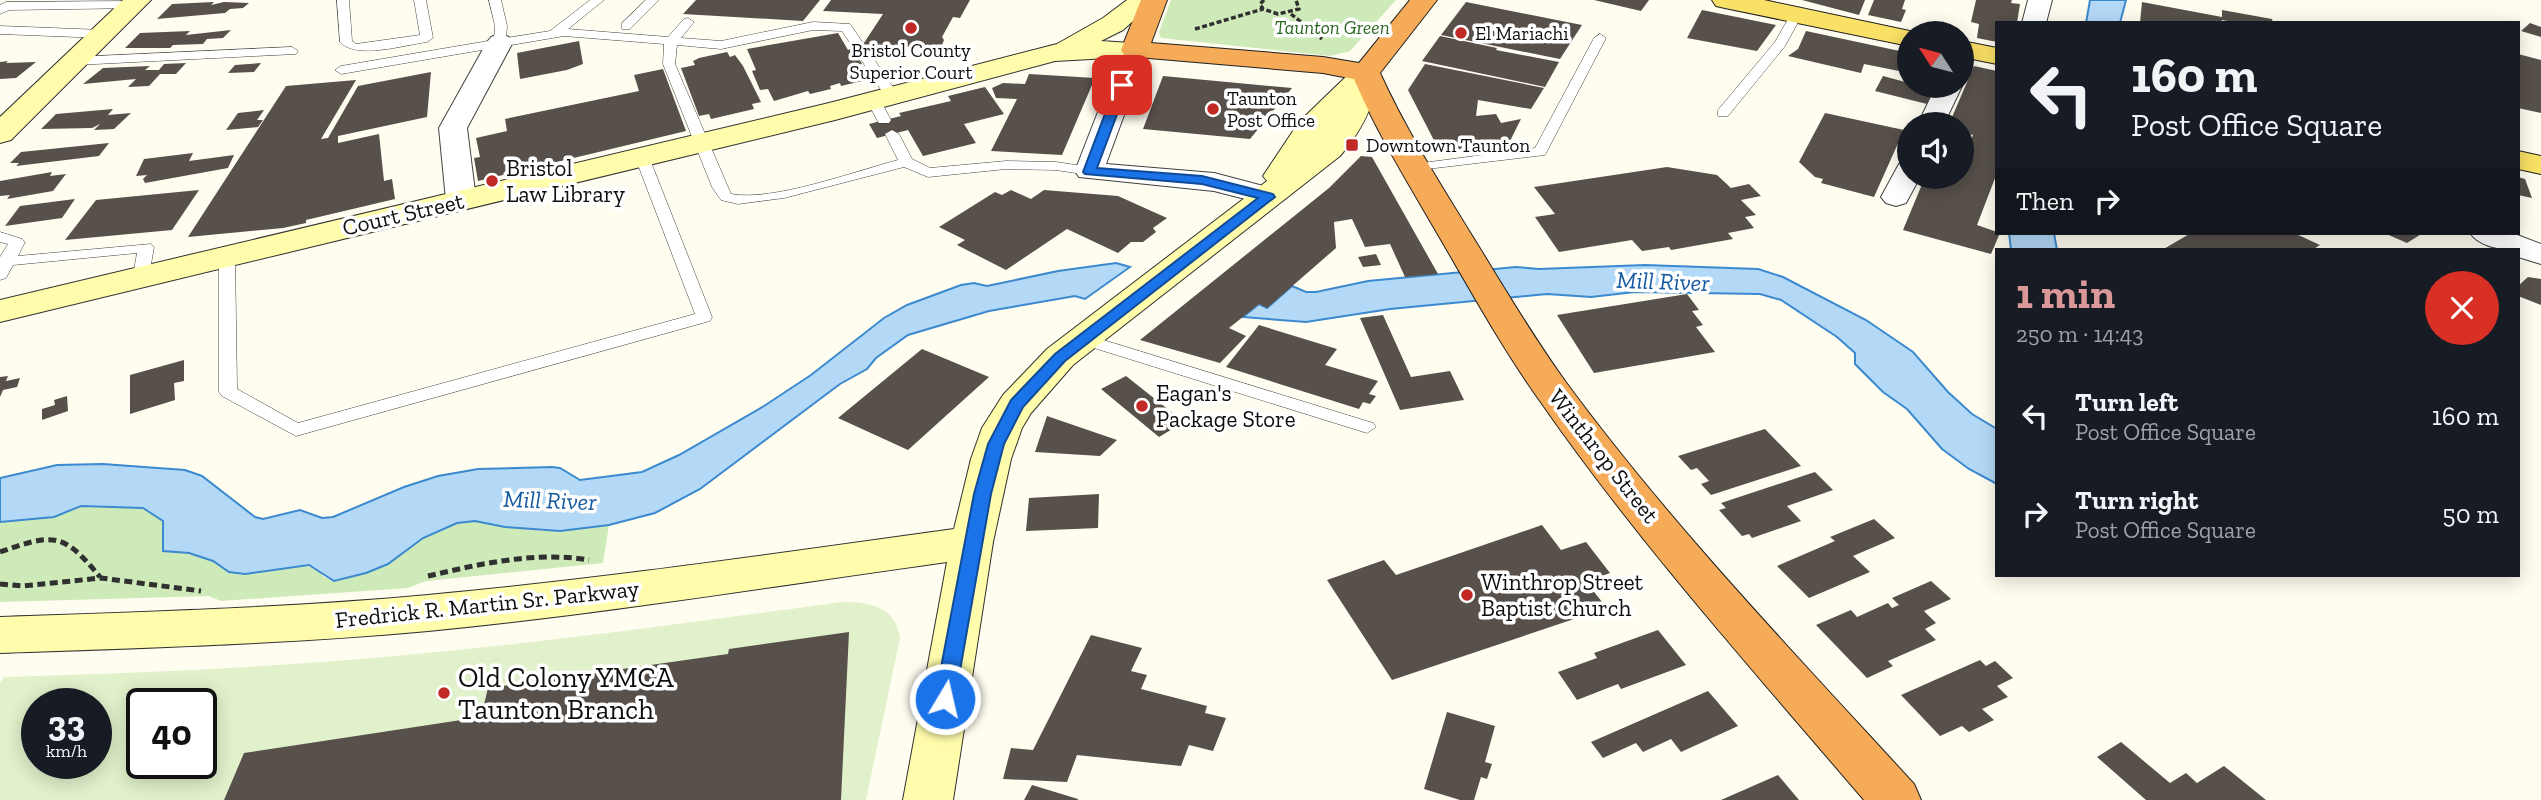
<!DOCTYPE html>
<html lang="en">
<head>
<meta charset="utf-8">
<style>
  :root { --surface:#171b24; --page:#242831; --text:#f1f3f6; --muted:#9ea1a6; --accent:#db9898 }
  body { margin:0; font-family:"Zilla Slab",serif; background:var(--page); color:var(--text); height:100vh; display:flex; flex-direction:column; font-size:26px; white-space:nowrap }
  * { box-sizing:border-box; margin:0 }
  p { font-size:23px; color:var(--muted) }
  .icon { flex:none; width:38px; height:38px; fill:none; stroke:currentColor; stroke-width:2; stroke-linecap:round; stroke-linejoin:round }
  .map { position:relative; flex:1; overflow:hidden }
  .drawer { position:absolute; left:1995px; top:248px; width:525px; height:329px; display:flex; flex-direction:column; background:var(--surface); border-radius:0px; box-shadow:0 4px 18px #0003 }
  .drawer>* { flex:none }
  .banner { position:absolute; left:1995px; top:21px; width:525px; height:214px; border-radius:0px; box-shadow:0 4px 18px #0003; background:#171b24; color:var(--text); overflow:hidden }
  .needle { width:46px; rotate:306deg }
  .fabs { position:absolute; left:1897px; top:21px; display:grid; gap:14px }
  .fabs a { display:grid; place-items:center; width:77px; height:77px; border-radius:50%; background:var(--surface); box-shadow:0 4px 18px #0003; font-size:35px }
  .speed { position:absolute; left:21px; top:688px; display:flex; gap:14px; font-size:35px; font-weight:700; text-align:center }
  .speed>* { display:grid; place-content:center; width:91px; height:91px; border-radius:50%; background:var(--surface); box-shadow:0 4px 18px #0003; line-height:1 }
  .speed small { font-size:18px; font-weight:400 }
  .speed .limit { border:4px solid #111; border-radius:10px; background:#fff; color:#111 }
  .pin { position:absolute; display:grid; place-items:center; width:60px; height:60px; color:#fff; margin:-30px; border-radius:14px; box-shadow:0 4px 10px #0006 }
  .me { position:absolute; width:77px; margin:-38px; rotate:9deg; stroke-linejoin:round; filter:drop-shadow(0 0 5px #0008) }
  .turn { display:flex; align-items:center; gap:24px; height:147px; padding:0 21px; font-size:32px }
  .turn .icon { width:91px; height:91px; stroke-width:2.5 }
  .turn b { display:block; font-size:49px; line-height:60px }
  .then { display:flex; align-items:center; height:66px; padding:0 21px; background:#0003; gap:14px; font-size:26px }
  .round { display:grid; place-items:center; flex:none; width:74px; height:74px; border-radius:37px; background:var(--page) }
  .overview { display:flex; align-items:center; justify-content:space-between; height:119px; padding:0 21px }
  h1 { font-size:42px; font-weight:800; line-height:52px; color:var(--accent) }
  ul { padding:0; list-style:none }
  li { display:flex; align-items:center; gap:21px; height:98px; padding:0 21px }
  li div { flex:1 }
  li b { display:block; font-size:26px }
  li em { font-style:normal }
  .map>svg:first-child { display:block }
  .green { fill:#cfeab9 }
  .pitch { fill:#e1f1cb; fill-rule:evenodd }
  .water { fill:#b4d9f7; stroke:#3b89ce; stroke-width:2 }
  .building { fill:#57504b }
  .lines { fill:none; stroke-linecap:round; stroke-linejoin:round }
  .lane-casing { stroke:#414141; stroke-width:1 }
  .street-casing { stroke:#414141; stroke-width:2 }
  .secondary-casing { stroke:#303030; stroke-width:2 }
  .primary-casing { stroke:#1f1f1f; stroke-width:2 }
  .highway-casing { stroke:#1f1f1f; stroke-width:2 }
  .path-far1 { stroke:#303030; stroke-width:3.5; stroke-dasharray:5 2.5; stroke-linecap:butt }
  .path { stroke:#303030; stroke-width:5; stroke-dasharray:8 4.5; stroke-linecap:butt }
  .lane { fill:#fff; fill-rule:evenodd }
  .street { fill:#fff; fill-rule:evenodd }
  .secondary { fill:#fffcab; fill-rule:evenodd }
  .primary { fill:#f9e066; fill-rule:evenodd }
  .highway { fill:#f5ab58; fill-rule:evenodd }
  .route { fill:#1a73e8; stroke:#114b97; stroke-width:2 }
  .poi-dot { fill:#c02925; stroke:#fff; stroke-width:2.5 }
  .labels { text-anchor:middle; dominant-baseline:central; stroke-width:7; stroke-linejoin:round; paint-order:stroke }
  .far-park-label { font-size:19px; font-style:italic; fill:#28671e; stroke:#fff }
  .far-poi-label { font-size:19px; fill:#0e0e0e; stroke:#fff; text-anchor:start }
  .poi-label { font-size:23px; fill:#0e0e0e; stroke:#fff; text-anchor:start }
  .street-label { font-size:23px; fill:#0e0e0e; stroke:#fff }
  .water-label { font-size:24px; font-style:italic; fill:#165ba2; stroke:#fff }
  .near-poi-label { font-size:28px; fill:#0e0e0e; stroke:#fff; text-anchor:start }
</style>
</head>
<body>
<div class="map">
<svg width="2541" height="800" viewBox="0 0 2541 800">
  <rect width="100%" height="100%" fill="#fffdf0"/>
  <g class="green">
    <path d="M1171 0H1396L1350 51 1330 56 1161 38 1159 32Z"/>
    <path d="M81 506 143 508 163 521 165 531 162 544C177 556 196 552 213 561 224 566 230 573 243 574 271 576 305 552 325 578L366 573 388 564 423 538 457 523 475 521 541 531 609 525 603 563 426 581 408 588 221 601 209 596 0 602V522L38 519Z"/>
  </g>
  <path class="pitch" d="M842 602C869 602 896 606 900 638L866 800H0V683L4 677C134 673 265 668 395 656 544 643 693 622 842 602ZM37 704H96V763H37ZM142 704H201V763H142Z"/>
  <g class="water">
    <path d="M2090 0H2126L2120 23H2086Z"/>
    <path d="M2009 233H2054L2057 250H2011Z"/>
    <path d="M1116 263 1130 267 1085 299 1075 296 989 311 908 335 876 358 867 369 840 384 700 489 655 513 609 525 560 531 505 527 475 521 457 523 423 538 388 564 366 573 334 581 309 565 245 574 229 572 213 561 189 553 163 551V521L143 508 81 506 54 517 0 522V478L57 465 103 464 185 470 202 476 255 517 263 519 300 510 322 518 333 517 404 487 438 476 478 469 552 467 560 468 580 480 642 472 679 455 764 406 811 375 884 318 907 305 961 285 974 283 987 286 1058 271Z"/>
    <path d="M1645 265 1758 269 1783 277 1866 320 1913 352 1948 392 1972 414 1997 429V484L1969 469 1942 449 1907 409 1883 392 1855 364V353L1837 337 1781 300 1760 294 1635 292 1591 297 1547 294 1390 309 1306 322 1243 317 1259 304 1267 308 1292 286 1306 292H1316L1368 281 1516 267 1539 269Z"/>
  </g>
  <g class="building">
    <path d="M696 0H820L803 21 683 14Z"/>
    <path d="M831 0H970L960 18 953 17 942 37 944 40 942 45 923 50 913 47 862 46 883 14 823 11Z"/>
    <path d="M1594 0H1649L1641 11Z"/>
    <path d="M1802 0H1865L1859 15Z"/>
    <path d="M1874 0H1905L1902 9 1906 10 1901 22 1868 15Z"/>
    <path d="M1976 0H2012L2011 3 2020 4 2017 23H1997V42L1977 38 1979 24 1971 22Z"/>
    <path d="M214 2 211 5 224 2 249 3 243 8 230 9 225 13 157 19 172 4Z"/>
    <path d="M1466 2 1582 25 1560 59 1441 35Z"/>
    <path d="M2142 2 2222 17V10L2272 19 2273 23H2238L2222 20 2221 23H2140Z"/>
    <path d="M1702 10 1776 25 1757 51 1687 38Z"/>
    <path d="M2530 23 2541 27V37L2521 31Z"/>
    <path d="M231 30 223 38 207 39 203 44 173 45 170 48H125L140 33 190 31 186 35Z"/>
    <path d="M1806 31 1909 53V73L1864 64 1861 73 1788 56 1798 49Z"/>
    <path d="M838 33 848 50 853 48 862 64 857 65 866 80 841 86 840 83 830 86 831 89 810 94 808 91 774 101 768 89 760 90 752 71 756 70 747 49Z"/>
    <path d="M1440 36 1497 48 1496 50 1559 62 1545 87 1422 61Z"/>
    <path d="M579 41 583 64 567 70 520 79 517 53Z"/>
    <path d="M727 52 730 57 735 55 743 66 761 102 752 104 754 109 711 119 709 114 699 116 681 68 695 65 693 61 699 58Z"/>
    <path d="M2518 54 2541 60V113L2518 108Z"/>
    <path d="M8 61 6 63 36 62 16 78 0 79V62Z"/>
    <path d="M186 63 176 74H160L149 86 128 87 136 79 83 84 103 68 150 66 145 70H159L164 64Z"/>
    <path d="M261 63 254 72 228 73 235 65Z"/>
    <path d="M1425 64 1544 88 1531 109 1478 100 1476 116 1496 114 1501 123 1521 119 1509 143 1440 152 1408 90Z"/>
    <path d="M1974 66 1997 71V173L1977 225 2000 233 1991 254 1903 230 1925 177H1962V152L1965 153 1973 135 1962 132V124H1949Z"/>
    <path d="M663 69 686 131 478 181 474 158 480 157 476 138 507 131 505 119 639 91 634 75Z"/>
    <path d="M431 72 427 117 338 136V143L379 134 384 181 392 179 395 199 306 220V223L283 228 188 237 286 86 356 80 321 139 328 138 358 86Z"/>
    <path d="M1029 74 1095 78 1062 155 991 151 1017 99 996 98 992 88 1003 83 1025 84Z"/>
    <path d="M1163 76 1292 88 1250 139 1143 129Z"/>
    <path d="M1883 76 1909 83V86L1934 89 1927 104 1875 91Z"/>
    <path d="M985 87 1004 114 964 124 976 143 923 156 908 130 877 138 869 124 901 116 899 113 951 101 948 96Z"/>
    <path d="M113 109 108 115 131 113 114 129 94 130 100 124 92 128 41 129 56 114Z"/>
    <path d="M264 110 257 120H263L258 127 226 130 238 113Z"/>
    <path d="M1825 113 1904 130 1874 197 1821 183 1823 179 1815 177 1799 162Z"/>
    <path d="M109 143 99 156 16 166 19 163H10L21 152Z"/>
    <path d="M193 153 189 161 234 155 228 168 145 183 143 179 147 175 136 176 144 159Z"/>
    <path d="M1361 156 1372 157 1438 274 1405 277 1390 244 1365 247 1352 219 1334 222 1336 248 1267 308 1259 304 1229 328 1246 336 1220 363 1140 340 1329 188Z"/>
    <path d="M1667 167 1717 175 1731 188 1749 184 1761 196 1741 200 1756 215 1745 217 1754 228 1728 233 1733 239 1671 250 1669 247 1642 251 1632 240 1559 252 1535 217 1555 214 1534 187Z"/>
    <path d="M52 172 50 176 66 174 53 191 7 199 10 195 0 196V181Z"/>
    <path d="M2518 177 2525 179 2532 198 2518 195Z"/>
    <path d="M199 190 172 230 65 240 96 200Z"/>
    <path d="M1011 190 1031 199 1044 190 1118 196 1167 218 1153 228 1156 232 1143 242H1131L1118 253 1067 229 1006 270 957 245 965 240 939 227 995 192 1002 195Z"/>
    <path d="M75 199 62 218 5 226 20 206Z"/>
    <path d="M2191 233H2294L2320 245 2312 250H2162Z"/>
    <path d="M2384 233H2423L2407 243Z"/>
    <path d="M1376 254 1381 265 1363 267 1358 257Z"/>
    <path d="M2528 277 2541 279V305L2518 296V286Z"/>
    <path d="M1687 294 1699 310 1692 311 1703 325 1696 327 1715 352 1594 373 1557 315Z"/>
    <path d="M1383 315 1411 377 1450 371 1464 400 1400 410 1360 318Z"/>
    <path d="M1259 325 1337 349 1325 365 1378 381 1369 394 1376 396 1370 404 1363 402 1359 409 1226 367Z"/>
    <path d="M922 349 989 377 908 450 838 418Z"/>
    <path d="M184 360V381L174 383 175 400 130 414V375Z"/>
    <path d="M8 376 6 381 20 378 17 387 3 390 0 397V377Z"/>
    <path d="M1126 376 1184 422 1159 437 1101 389Z"/>
    <path d="M67 396 68 411 42 420V409L55 405 54 400Z"/>
    <path d="M1047 416 1117 440 1100 456 1035 452Z"/>
    <path d="M1765 429 1801 466 1711 495 1701 484 1709 481 1697 468 1691 470 1678 456Z"/>
    <path d="M1815 472 1833 490 1787 506 1801 521 1752 538 1749 534 1742 536 1719 510 1726 508 1721 503Z"/>
    <path d="M1099 494 1098 528 1026 531 1029 498Z"/>
    <path d="M1874 519 1895 538 1853 556 1870 572 1809 598 1777 566 1835 541 1830 537Z"/>
    <path d="M1542 525 1561 550 1586 542 1610 573 1586 582 1607 608 1392 680 1327 580 1384 560 1396 575Z"/>
    <path d="M1931 581 1951 599 1924 611 1936 623 1925 629 1936 640 1888 661 1893 666 1867 678 1816 625 1851 610 1857 617 1888 603 1892 608 1899 605 1892 598Z"/>
    <path d="M1658 630 1686 665 1621 689 1618 684 1577 700 1558 672 1597 658 1594 653Z"/>
    <path d="M849 632 841 800H224L244 753 481 717 488 688 728 654 729 649Z"/>
    <path d="M1091 635 1142 648 1131 671 1147 675 1141 689 1207 706 1205 713 1226 718 1213 751 1189 745 1181 766 1077 755 1067 782 1003 779 1011 748 1033 750Z"/>
    <path d="M1980 660 1986 666 1995 661 2013 678 1997 686 2008 697 1982 709 1994 720 1969 732 1962 726 1940 736 1901 695Z"/>
    <path d="M1708 691 1738 726 1681 752 1671 739 1643 752 1636 743 1603 758 1591 742Z"/>
    <path d="M1447 712 1495 726 1485 762 1492 764 1487 779 1481 777 1474 800H1460L1424 789Z"/>
    <path d="M2121 742 2170 783 2186 773 2197 783 2224 766 2266 800H2146L2097 757Z"/>
    <path d="M1778 775 1799 800H1721Z"/>
    <path d="M1032 785 1078 799V800H1024Z"/>
  </g>
  <g class="lines">
    <g class="lane-casing">
      <g id="lane">
        <path d="M337 0H349L352 41 356 44 420 35 414 0H426L433 38 427 42C404 45 356 60 340 42Z"/>
        <path d="M489 0H501L507 26 506 38 550 31 590 0H604L568 29 668 37 684 19 688 18 694 22 681 38 721 41 813 22 850 24 899 96 897 99H887L842 31 813 30 721 49 677 45 675 64 731 194C772 202 856 171 898 160L885 134 892 130 899 134 912 159 930 168 1006 161 1056 162 1089 167 1096 171 1089 175 1056 170 1006 169 928 177 904 167 784 198 738 204 721 200 712 187 663 64 664 44 564 36 341 74 335 70 341 66 494 40 495 26Z"/>
        <path d="M646 0H659L630 29H622V23Z"/>
        <path d="M133 1 137 2V8L9 10 0 14V5L6 2Z"/>
        <path d="M1796 11 1802 15 1785 46 1728 116H1718V110L1775 42 1792 12Z"/>
        <path d="M0 26 103 30 109 34 103 38 0 34Z"/>
        <path d="M1600 34 1606 38 1545 155 1410 171V165L1415 164 1535 148 1594 38Z"/>
        <path d="M292 47 298 51 296 54 75 65 69 61 75 57Z"/>
        <path d="M874 97 879 98 891 120 889 123H879L877 120 867 101Z"/>
        <path d="M642 153 649 157 712 317 710 321 296 436 222 396 219 392V256L227 251 235 256 237 389 298 423 695 314 635 157Z"/>
        <path d="M0 232 22 239 25 242 18 256 151 244 154 247 149 276 141 281 133 276 137 253 13 265 6 278 0 280V257L8 244 0 242Z"/>
        <path d="M1084 334 1373 423 1376 427 1367 433 1078 343 1076 339 1078 335Z"/>
      </g>
    </g>
    <g class="street-casing">
      <g id="street">
        <path d="M2028 0H2052L2046 23H2022Z"/>
        <path d="M500 34 509 37 513 42 467 128 476 200 471 206 461 209 451 206 446 200 439 128 487 42 491 37Z"/>
        <path d="M1135 42 1144 45 1148 50 1106 164 1214 173 1279 190 1284 196 1279 202 1269 205 1214 191 1079 177 1075 171 1122 50 1126 45Z"/>
        <path d="M1962 85V86L1944 124H1918L1936 86Z"/>
        <path d="M1909 161V177H1920L1906 203 1896 206 1886 203 1881 197 1899 164Z"/>
        <path d="M2470 233H2512L2541 244V264L2518 257V250C2502 250 2480 247 2470 233Z"/>
      </g>
    </g>
    <g class="secondary-casing">
      <g id="secondary">
        <path d="M123 0H151L11 140 0 143V117Z"/>
        <path d="M1127 0H1156L1123 30 1101 41 1145 44 1149 50 1145 56 1055 61 835 120 0 322V300L829 103 1057 44 1103 18Z"/>
        <path d="M1366 64 1376 67 1380 73C1374 105 1362 131 1340 156L1073 365 1031 413 1022 428 1011 459 993 542 953 800H903L947 562C774 586 602 614 428 631 286 644 143 648 0 653V617C143 612 286 608 428 595 604 579 779 553 954 529L971 459 982 428 1003 395 1047 349 1267 181 1263 176 1299 122 1356 67Z"/>
      </g>
    </g>
    <g class="primary-casing">
      <g id="primary">
        <path d="M1712 0H1764L1919 33H1909V46L1725 8 1716 6Z"/>
        <path d="M1962 41 1997 48V64L1962 57Z"/>
        <path d="M2518 151 2541 156V174L2518 169Z"/>
      </g>
    </g>
    <g class="highway-casing">
      <path id="highway" d="M1141 0H1167L1151 43 1323 57 1359 63 1410 0H1437L1380 73C1406 130 1439 182 1471 234 1502 284 1531 334 1565 381 1670 524 1794 653 1914 784L1921 800H1864C1753 670 1638 542 1540 401 1503 349 1472 293 1440 238 1410 186 1378 135 1354 79L1323 73 1125 56 1121 50Z"/>
    </g>
    <g class="path-far1">
      <path d="M1264 0 1260 4 1263 9 1278 14 1299 9 1296 0"/>
      <path d="M1291 14 1322 39"/>
      <path d="M1195 29 1263 9"/>
    </g>
    <g class="path">
      <path d="M0 552C54 533 63 532 100 577"/>
      <path d="M428 576C480 564 535 551 589 560"/>
      <path d="M0 584 23 586 101 578 201 591"/>
    </g>
    <use href="#lane" class="lane"/>
    <use href="#street" class="street"/>
    <use href="#secondary" class="secondary"/>
    <use href="#primary" class="primary"/>
    <use href="#highway" class="highway"/>
  </g>
  <path class="route" d="M1122 82 1128 85 1097 168 1202 176 1273 194 1275 197 1065 361 1023 407 1004 444 991 494 955 699 952 705 945 707 938 705 935 699 974 494 988 444 1011 400 1055 354 1258 198 1202 184 1085 174 1083 172 1116 85Z"/>
  <g class="poi-dot">
    <circle cx="911" cy="28" r="7"/>
    <circle cx="1461" cy="33" r="7"/>
    <circle cx="1213" cy="109" r="7"/>
    <rect x="1345" y="138" width="14" height="14" rx="3.5"/>
    <circle cx="492" cy="181" r="7"/>
    <circle cx="1142" cy="406" r="7"/>
    <circle cx="1467" cy="595" r="7"/>
    <circle cx="444" cy="693" r="7"/>
  </g>
  <g class="labels">
    <g class="far-park-label">
      <text x="1332" y="27">Taunton Green</text>
    </g>
    <g class="far-poi-label">
      <text x="1475" y="33">El Mariachi</text>
      <text x="911" y="50" text-anchor="middle">Bristol County<tspan x="911" dy="22">Superior Court</tspan></text>
      <text x="1227" y="98">Taunton<tspan x="1227" dy="22">Post Office</tspan></text>
      <text x="1366" y="145">Downtown Taunton</text>
    </g>
    <g class="poi-label">
      <text x="506" y="168">Bristol<tspan x="506" dy="26">Law Library</tspan></text>
      <text x="1156" y="393">Eagan's<tspan x="1156" dy="26">Package Store</tspan></text>
      <text x="1481" y="582">Winthrop Street<tspan x="1481" dy="26">Baptist Church</tspan></text>
    </g>
    <g class="street-label">
      <text transform="translate(403 214) rotate(-13)">Court Street</text>
      <text transform="translate(1604 456) rotate(52)">Winthrop Street</text>
      <text transform="translate(487 604) rotate(-6)">Fredrick R. Martin Sr. Parkway</text>
    </g>
    <g class="water-label">
      <text transform="translate(1663 281) rotate(2)">Mill River</text>
      <text transform="translate(550 500) rotate(2)">Mill River</text>
    </g>
    <g class="near-poi-label">
      <text x="458" y="677">Old Colony YMCA<tspan x="458" dy="32">Taunton Branch</tspan></text>
    </g>
  </g>
</svg>
<div class="fabs">
<a><svg class="needle" viewBox="-14 -14 28 28"><path d="M0-13l5 13h-10z" fill="#e53935"/><path d="M0 13l5-13h-10z" fill="#9ea1a6"/></svg></a>
<a><svg class="icon" aria-label="sound" viewBox="0 0 24 24"><path d="M4 9h4l5-4v14l-5-4H4zM17 9q2 3 0 6"/></svg></a>
</div>
<div class="speed"><div>33<small>km/h</small></div><div class="limit">40</div></div>
<div class="pin" style="left:1122px;top:85px;background:#d93025"><svg class="icon" aria-label="arrive" viewBox="0 0 24 24"><path d="M6 21V4h12l-3 4 3 4H6"/></svg></div>
<svg class="me" style="left:945px;top:699px" viewBox="-20 -20 40 40"><circle r="17" fill="#1a73e8" stroke="#fff" stroke-width="3"/><path d="M0-11L8 9 0 5-8 9z" fill="#fff"/></svg>
<div class="banner">
<div class="turn"><svg class="icon" aria-label="left" viewBox="0 0 24 24"><path d="M17 20v-9H6M10 6l-5 5 5 5"/></svg><div><b>160 m</b>Post Office Square</div></div>
<div class="then">Then<svg class="icon" aria-label="right" viewBox="0 0 24 24"><path d="M7 20v-9h11M14 6l5 5-5 5"/></svg></div>
</div>
<section class="drawer">
<div class="overview"><div><h1>1 min</h1><p>250 m · 14:43</p></div><a class="round" style="background:#d93025;color:#fff"><svg class="icon" aria-label="close" viewBox="0 0 24 24"><path d="M6 6l12 12M18 6L6 18"/></svg></a></div>
<ul>
<li><svg class="icon" aria-label="left" viewBox="0 0 24 24"><path d="M17 20v-9H6M10 6l-5 5 5 5"/></svg><div><b>Turn left</b><p>Post Office Square</p></div><em>160 m</em></li>
<li><svg class="icon" aria-label="right" viewBox="0 0 24 24"><path d="M7 20v-9h11M14 6l5 5-5 5"/></svg><div><b>Turn right</b><p>Post Office Square</p></div><em>50 m</em></li>
</ul>
</section>
</div>
</body>
</html>
